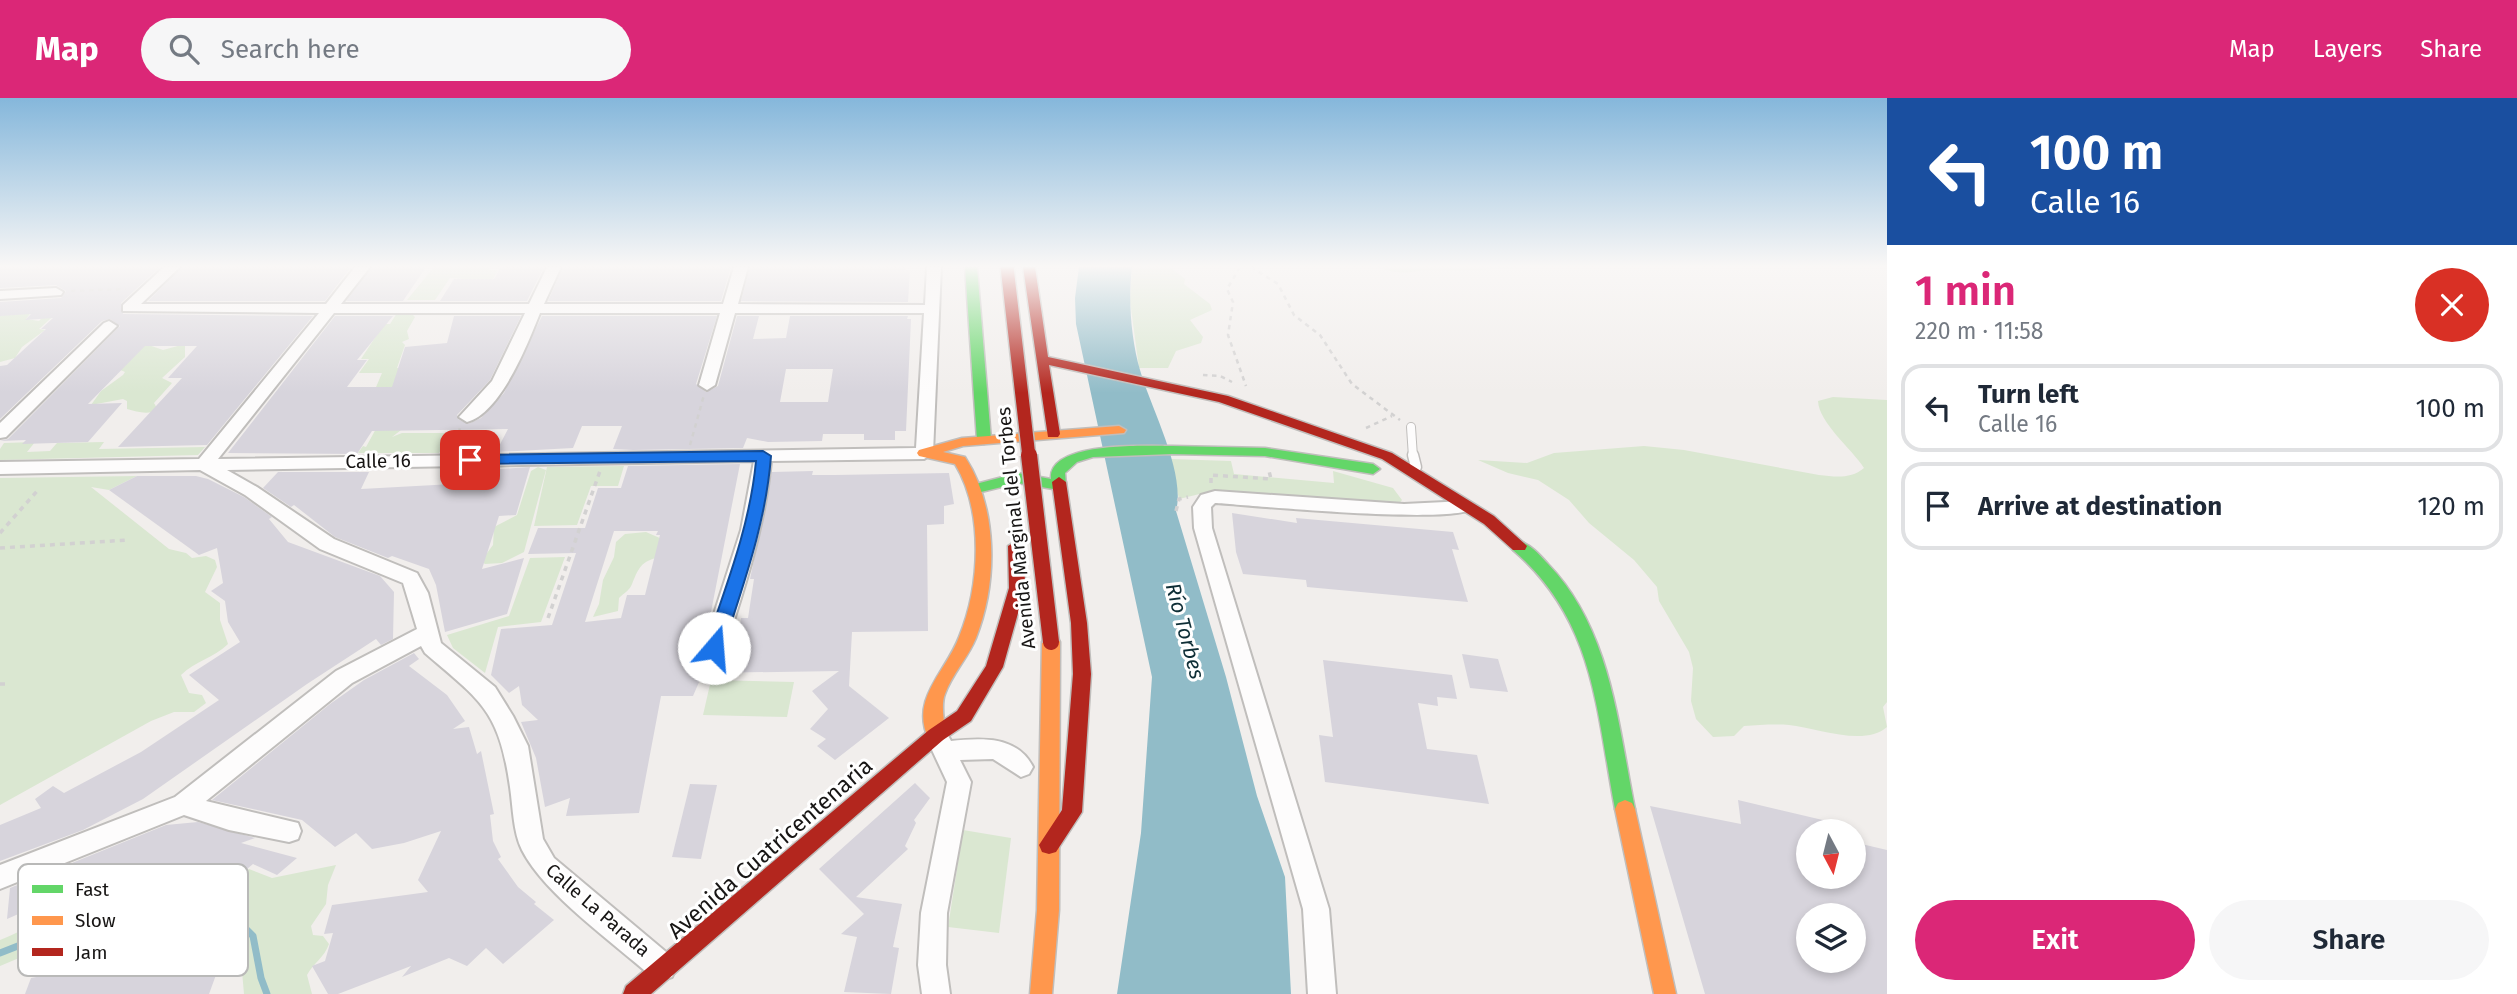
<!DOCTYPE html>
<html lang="en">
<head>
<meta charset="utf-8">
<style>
  :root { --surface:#fff; --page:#f6f6f7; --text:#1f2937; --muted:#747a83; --line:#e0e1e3; --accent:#db2777 }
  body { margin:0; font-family:"Fira Sans",sans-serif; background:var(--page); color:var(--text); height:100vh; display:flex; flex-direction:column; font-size:26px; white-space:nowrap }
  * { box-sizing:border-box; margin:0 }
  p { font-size:23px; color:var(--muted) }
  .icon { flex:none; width:38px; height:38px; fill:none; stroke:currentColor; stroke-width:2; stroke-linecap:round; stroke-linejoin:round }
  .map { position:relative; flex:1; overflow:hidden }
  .details { display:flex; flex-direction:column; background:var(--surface); width:630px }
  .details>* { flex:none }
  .hud { background:#1a4fa0; color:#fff; overflow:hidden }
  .needle { width:46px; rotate:173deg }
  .buttons { position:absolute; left:1796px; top:721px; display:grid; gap:14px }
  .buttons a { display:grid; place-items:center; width:70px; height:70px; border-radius:50%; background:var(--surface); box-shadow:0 4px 10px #0003; font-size:35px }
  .pin { position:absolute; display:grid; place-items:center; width:60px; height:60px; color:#fff; margin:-30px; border-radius:14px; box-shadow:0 4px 10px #0006 }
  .me { position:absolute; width:77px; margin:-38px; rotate:18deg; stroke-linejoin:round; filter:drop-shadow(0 0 5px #0008) }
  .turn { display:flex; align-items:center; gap:24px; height:147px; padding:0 28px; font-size:32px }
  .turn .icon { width:91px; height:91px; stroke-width:2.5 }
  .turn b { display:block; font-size:49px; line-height:60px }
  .round { display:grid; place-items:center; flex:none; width:74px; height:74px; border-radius:37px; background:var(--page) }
  .headline { display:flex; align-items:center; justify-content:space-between; height:119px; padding:0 28px }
  h1 { font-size:42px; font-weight:600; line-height:52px; color:var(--accent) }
  .action { display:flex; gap:14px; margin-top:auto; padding:14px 28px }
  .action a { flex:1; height:80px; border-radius:42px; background:var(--accent); color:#fff; font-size:28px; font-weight:600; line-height:80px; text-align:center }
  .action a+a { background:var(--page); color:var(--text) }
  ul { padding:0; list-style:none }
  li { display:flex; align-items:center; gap:21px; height:88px; margin:0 14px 10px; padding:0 14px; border:4px solid var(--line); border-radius:21px }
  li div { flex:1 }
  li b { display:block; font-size:26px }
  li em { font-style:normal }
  header { display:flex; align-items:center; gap:42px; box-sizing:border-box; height:98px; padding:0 35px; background:var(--accent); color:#fff }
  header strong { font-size:33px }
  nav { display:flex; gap:38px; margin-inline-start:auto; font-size:24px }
  .search { width:490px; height:63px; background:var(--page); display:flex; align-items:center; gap:18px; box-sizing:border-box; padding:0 24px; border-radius:38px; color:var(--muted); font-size:26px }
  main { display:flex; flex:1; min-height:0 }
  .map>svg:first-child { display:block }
  .green { fill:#dae7d1 }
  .water { fill:#91bcc8 }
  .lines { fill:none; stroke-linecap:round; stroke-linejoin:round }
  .stream { stroke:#91bcc8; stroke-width:7 }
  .building { fill:#d7d4dc; fill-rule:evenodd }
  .lane-far1-casing { stroke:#c0bebc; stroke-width:10 }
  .lane-casing { stroke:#c0bebc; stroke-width:13 }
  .street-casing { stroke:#c0bebc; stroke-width:4 }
  .fast-casing { stroke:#c0bebc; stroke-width:3 }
  .slow-casing { stroke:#c0bebc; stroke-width:3 }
  .jam-casing { stroke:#c0bebc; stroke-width:3 }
  .path-far1 { stroke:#d2d1d1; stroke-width:2.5; stroke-dasharray:4.5 4.5; stroke-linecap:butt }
  .path { stroke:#d2d1d1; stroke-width:3.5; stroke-dasharray:5 5; stroke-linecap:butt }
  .lane-far1 { stroke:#fdfcfc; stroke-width:8 }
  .lane { stroke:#fdfcfc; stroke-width:10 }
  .street { fill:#fdfcfc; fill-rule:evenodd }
  .fast { fill:#63d668; fill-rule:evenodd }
  .slow { fill:#ff974d; fill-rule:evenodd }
  .jam { fill:#b3261e; fill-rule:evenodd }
  .jam-bridge-far1-casing { stroke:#c0bebc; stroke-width:16; stroke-linecap:butt }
  .jam-bridge-casing { stroke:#c0bebc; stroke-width:19; stroke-linecap:butt }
  .jam-bridge-far1 { stroke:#b3261e; stroke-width:13 }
  .jam-bridge { stroke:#b3261e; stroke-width:16 }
  .route { fill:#1a73e8; stroke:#114b97; stroke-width:2 }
  .labels { text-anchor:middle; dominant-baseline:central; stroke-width:6; stroke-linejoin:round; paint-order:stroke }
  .street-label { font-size:19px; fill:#171514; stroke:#fff }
  .water-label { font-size:21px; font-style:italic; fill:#0e2e36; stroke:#fff }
  .near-street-label { font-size:23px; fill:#171514; stroke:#fff }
  .key { fill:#fff; stroke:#b9b9b8; stroke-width:2 }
  .key-label { font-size:19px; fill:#171514 }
</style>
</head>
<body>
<header>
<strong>Map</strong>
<div class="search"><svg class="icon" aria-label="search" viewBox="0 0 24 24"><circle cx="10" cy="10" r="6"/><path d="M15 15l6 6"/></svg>Search here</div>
<nav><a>Map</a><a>Layers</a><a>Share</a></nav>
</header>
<main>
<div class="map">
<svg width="1887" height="896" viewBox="0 0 1887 896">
  <rect width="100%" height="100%" fill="#f1eeec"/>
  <g class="green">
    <path d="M434 169H490L489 172H498L492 183 450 180 435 202H407Z"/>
    <path d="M1132 169H1170L1185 181 1184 186 1210 206 1212 212 1190 222 1203 239 1201 245 1176 253 1168 270H1139L1130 203Z"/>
    <path d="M1377 169H1527C1497 171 1467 174 1437 172 1411 171 1407 180 1377 169Z"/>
    <path d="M60 201V212L39 231 45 232 22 249 15 260 0 264V218L35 209 26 221 39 223Z"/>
    <path d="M397 215H411L415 219 407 233 409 241 402 244 405 247 397 270H403L401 332 392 339 402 335H450L439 355H358L363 348 366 349 383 318 371 301 382 275H359L369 261H361L384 226H390Z"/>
    <path d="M143 245 163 252 185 246V259L162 280 172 285 154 305 158 312C148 317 137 314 127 311V303L123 301 91 307 101 293 123 277 125 274 118 271Z"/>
    <path d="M1833 299 1887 302V604L1883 609 1887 629C1865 649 1816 630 1789 627 1774 626 1759 627 1744 628L1734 638 1713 639 1696 621 1691 603 1693 570 1689 554 1659 503 1657 489 1634 462 1589 425 1569 402 1538 382 1508 375 1478 362 1527 365 1554 355 1644 348 1684 352 1819 377C1836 379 1851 381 1864 370 1852 351 1819 325 1818 303Z"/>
    <path d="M35 344 27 354 50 353 57 345 104 344 99 351 205 349 198 357 0 362V351L4 345Z"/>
    <path d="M1170 361 1231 363 1234 376 1334 385 1333 373 1393 390 1402 402 1398 407H1385L1212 393 1179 401Z"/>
    <path d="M624 368 618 388H591L577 427 534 428 547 369Z"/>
    <path d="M538 369 546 372 524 454 502 465 485 466 481 463 493 447 494 429 517 417 531 373Z"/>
    <path d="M137 378 109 392 91 389 169 451 186 455 192 460 206 458 215 462 217 469 205 494 220 505V522L228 546C214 560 195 563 181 577L189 595 202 597 206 605 194 614H174L151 623 0 707V380Z"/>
    <path d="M646 434 662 441 656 460C640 464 638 472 632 486 630 492 624 495 619 500L618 513 593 519 599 506 603 482 614 459 616 444 625 436Z"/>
    <path d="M565 459 541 524 498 529 485 575 453 550 447 537 509 518 530 460Z"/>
    <path d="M711 582 794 584 787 619 703 617Z"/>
    <path d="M963 732 1011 740 999 835 948 829Z"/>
    <path d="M336 767 328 787 326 806 311 828 313 837 323 838 329 846C324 860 314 864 307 877L312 896H244L241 862 236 847 224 837 196 829 169 831 107 828 69 839 0 868V842C28 831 102 792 128 803L214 781 231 773 241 778 249 771 272 780Z"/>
  </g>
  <path class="water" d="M1079 169H1132C1128 201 1131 241 1140 272 1151 311 1186 374 1176 413L1226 579 1257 698 1285 779 1291 896H1117L1141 735 1152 579 1076 226 1075 200Z"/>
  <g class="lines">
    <path class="stream" d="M0 855 102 815 124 813 214 816 240 825 253 838 261 880 267 896"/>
  </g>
  <g class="building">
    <path d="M0 169H160L121 205 123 216 313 218 207 347 118 349 182 280H168L197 248H145L88 306 122 305 88 344 22 346 26 342 0 343 8 341 120 228 110 221 102 223 0 321V268L7 267 46 231H41L53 220 25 222 31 216 0 218V204L61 200 66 193 56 187 0 190Z"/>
    <path d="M182 169H351L325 203H148Z"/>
    <path d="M372 169H426L403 203H346Z"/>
    <path d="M501 169H544L527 203H440L454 181H494Z"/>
    <path d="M563 169H731L721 203H548Z"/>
    <path d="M750 169H906L905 172H910L908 204 741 203Z"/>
    <path d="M335 218H393L357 262H367L347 289H392L405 249 447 245 454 218H521L490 282 457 317 458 321 468 326 481 320 504 295 542 218H717L696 286 706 294 718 288 737 218H759L753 241 786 240 790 218H908L907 221H911L906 333H895V342H864V336H823L822 343 768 344 747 340 743 350 633 352 613 351 622 328H582L573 350 496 354 508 331 372 333 357 356 228 355ZM786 271H833L828 304H780Z"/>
    <path d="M740 366 710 519 701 549 702 558 707 559 735 557 741 520H748L754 481H750L772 374 813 373 812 377H835L949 375 954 406 944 408V426L927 427 928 533 852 534 849 588 889 620 835 662 817 648 826 641 810 631 828 611 812 593 839 573 703 575 693 598H661L639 715 566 718 570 700 545 709 536 660 521 624 538 622 522 607 519 588 509 595 491 577 501 531 552 527 576 455 528 456 538 430H585L598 390H621L628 368ZM614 433H658L656 437H660L645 497H627L621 520 585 524Z"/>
    <path d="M530 369 516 417 499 418 482 471 524 460 507 516 445 534 436 487 429 471 392 458 388 460 335 439 294 407 291 409 263 390 278 374H369L361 391 453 386 457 374Z"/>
    <path d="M137 378H196L208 381 244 399 272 419 269 421 288 444 380 478 394 494 393 541 381 547 376 541 307 586 143 701 83 732 0 763V727L41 710 35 701 53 688 64 695 141 654 219 602 189 577 240 544 228 524 225 503 211 493 223 485 217 450 199 457 109 392Z"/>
    <path d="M1232 415 1297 425 1296 420 1453 434 1459 452 1452 451 1468 504 1307 489 1306 482 1243 476 1236 454Z"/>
    <path d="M414 555 419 561 409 568 447 597 465 623 453 631 469 629 477 656 481 653 494 716 490 717 493 743 501 759 498 761 518 789 536 804 534 806 554 822 503 866 486 850 467 868 449 860 402 879 411 868 338 896H328L312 868 325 863 333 835 324 836 332 807 428 794 418 782 441 733 404 745 372 751 356 735 335 749 302 722 212 702 330 606 364 582Z"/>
    <path d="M1462 556 1498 561 1508 594 1470 590Z"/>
    <path d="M1323 562 1452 577 1457 601 1437 599 1438 608 1418 605 1427 651 1477 657 1489 706 1325 684 1319 637 1333 639Z"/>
    <path d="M915 685 930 700 914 722 916 725 905 748 908 751 856 799 902 806 893 849 899 850 891 896 844 894 857 839 841 836 864 816 819 771Z"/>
    <path d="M690 686 717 687 701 761 672 759Z"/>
    <path d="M1738 702 1844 727 1843 733H1808V779H1853V744L1887 752V896H1705L1650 708 1741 726ZM1808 817H1853V863H1808Z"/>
    <path d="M198 724 255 740 241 745 297 760 277 777 253 766 241 776 230 767 211 780 194 777 190 783 153 785 151 790 128 804 131 775 71 796V793L7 821 10 790 166 727Z"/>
    <path d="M157 837 224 855 209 896H25L31 880 69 873Z"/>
  </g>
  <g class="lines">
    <g class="lane-far1-casing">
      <path id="lane-far1" d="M1411 329 1413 359"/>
    </g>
    <g class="lane-casing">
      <path id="lane" d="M1413 357 1416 369"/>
    </g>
    <g class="street-casing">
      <g id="street">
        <path d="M164 169H180L141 206H326L355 169H370L341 206H529L547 169H561L544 206H723L734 169H748L738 206 925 207 927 169H941L933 355 924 361 771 363C765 428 745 489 725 550L721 556H707L703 550 741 432 754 363 227 372 257 389 334 441 417 475 428 495 441 545 495 589 513 618 528 648 543 741 554 760 672 859 676 869 672 879 662 882 652 879C613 844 545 797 522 752 513 734 513 709 510 689 499 612 481 603 425 555L421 548 352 585 206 703 298 725 301 733 298 741 289 744 229 732 184 717 0 791V767L175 699 336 573 417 531 403 485 320 451 245 397 200 372 0 376V364L199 361 319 215 123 213V207ZM334 215H525L492 283 459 319 467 324C501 315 528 245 540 215H720L699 287 707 292 715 287 735 215H924L916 350 218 361Z"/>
        <path d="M56 190 63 194 61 197 0 201V193Z"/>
        <path d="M109 223 117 228 6 339 0 340V325L104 225Z"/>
        <path d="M1215 393 1404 406 1466 403 1475 409C1462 428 1249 407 1215 405L1211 409 1212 430 1329 811 1336 896H1308L1303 811 1194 430 1193 409 1201 397Z"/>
        <path d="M936 628 944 630 951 643C980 640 1017 637 1033 669L1029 676 1021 679 993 661 960 662 971 684 947 815 946 867 950 896H922L918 867 921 815 947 684 925 637 928 630Z"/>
      </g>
    </g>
    <g class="fast-casing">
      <g id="fast">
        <path d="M965 169H977L991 342 984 346 977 342Z"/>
        <path d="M1172 348 1265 350 1373 366 1380 371 1373 376 1265 358 1172 356 1093 359 1077 364 1065 375 1066 387 1059 392 1018 385 977 395 970 390 972 387 1018 375 1051 381C1048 343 1147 348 1172 348Z"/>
        <path d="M1519 443C1530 446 1540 457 1548 466 1611 531 1618 627 1635 711L1632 717 1625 720 1618 717 1615 711C1596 611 1595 523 1513 452L1511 448Z"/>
      </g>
    </g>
    <g class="slow-casing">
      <g id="slow">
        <path d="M1119 328 1126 332 1124 335 963 348 943 354 965 359C998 410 998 484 976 540 968 560 952 576 945 596 939 611 948 631 943 642L936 645 929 642C909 601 946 574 959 539 980 488 984 414 955 366L919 358 917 355 919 352 962 340Z"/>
        <path d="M1051 537 1057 539 1060 544 1059 812 1052 896H1030L1037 812 1042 544 1045 539Z"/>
        <path d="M1625 702 1632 705 1635 711 1676 896H1654L1615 711 1618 705Z"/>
      </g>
    </g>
    <g class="jam-casing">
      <g id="jam">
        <path d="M1023 169H1035L1048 259 1228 298 1392 355 1494 418 1527 448 1525 452H1513L1484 426 1382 361 1219 304 1049 267 1060 336 1058 339H1048Z"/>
        <path d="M1059 379 1066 384 1087 525 1091 576 1082 714 1056 754 1049 756 1042 754 1039 747 1062 712 1073 576 1071 525 1052 384Z"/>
        <path d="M1016 443 1024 448 1025 490 1003 569 971 623 943 642 651 896H623L626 888 929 632 957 613 986 568 1009 490 1008 448Z"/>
      </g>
    </g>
    <g class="path-far1">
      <path d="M1240 169 1227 191 1233 204 1228 237 1246 288"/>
      <path d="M1251 169 1278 186 1294 217 1320 237 1352 286 1400 322"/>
      <path d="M71 193 126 191"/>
      <path d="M1203 277 1220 278 1232 284"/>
      <path d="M1366 330 1392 318"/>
      <path d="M690 347 704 297"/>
      <path d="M451 348 460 330"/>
    </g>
    <g class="path">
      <path d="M1211 385V377L1271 381 1269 373"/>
      <path d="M1176 413 1179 401 1188 399"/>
      <path d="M0 435 38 392"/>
      <path d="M0 450 128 442"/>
      <path d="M548 520 600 373"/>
      <path d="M0 586H7"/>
    </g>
    <use href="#lane-far1" class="lane-far1"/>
    <use href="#lane" class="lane"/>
    <use href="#street" class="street"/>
    <use href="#fast" class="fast"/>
    <use href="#slow" class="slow"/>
    <use href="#jam" class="jam"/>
    <g class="jam-bridge-far1-casing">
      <path id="jam-bridge-far1" d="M1007 169 1029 359"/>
    </g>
    <g class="jam-bridge-casing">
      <path id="jam-bridge" d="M1029 357 1051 544"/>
    </g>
    <use href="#jam-bridge-far1" class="jam-bridge-far1"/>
    <use href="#jam-bridge" class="jam-bridge"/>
  </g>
  <linearGradient id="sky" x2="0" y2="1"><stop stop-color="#85b7db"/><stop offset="0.57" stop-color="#f9f7f6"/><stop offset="1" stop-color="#f9f7f6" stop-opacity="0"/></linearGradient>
  <rect width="1887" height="295" fill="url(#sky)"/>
  <path class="route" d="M763 353 771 358C766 425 743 487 723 550L714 557 705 550C726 488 750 428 756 363L470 366 463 362 470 357Z"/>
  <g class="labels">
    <g class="street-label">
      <text transform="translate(378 363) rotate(-1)">Calle 16</text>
      <text transform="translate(1016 430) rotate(-96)">Avenida Marginal del Torbes</text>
      <text transform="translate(598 812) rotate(41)">Calle La Parada</text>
    </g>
    <g class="water-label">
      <text transform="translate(1185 533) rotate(75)">Río Torbes</text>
    </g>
    <g class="near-street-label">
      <text transform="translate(770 750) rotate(-41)">Avenida Cuatricentenaria</text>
    </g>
  </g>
  <rect x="18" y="766" width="230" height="112" rx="10" class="key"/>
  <rect x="32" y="787" width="31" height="8" fill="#63d668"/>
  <rect x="32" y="818" width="31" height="9" fill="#ff974d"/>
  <rect x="32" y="850" width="31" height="8" fill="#b3261e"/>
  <g class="key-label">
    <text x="75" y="798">Fast</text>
    <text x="75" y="829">Slow</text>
    <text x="75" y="861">Jam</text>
  </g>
</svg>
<div class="buttons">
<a><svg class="needle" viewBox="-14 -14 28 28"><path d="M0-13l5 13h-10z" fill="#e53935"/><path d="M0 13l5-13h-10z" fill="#747a83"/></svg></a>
<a><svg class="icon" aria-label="layers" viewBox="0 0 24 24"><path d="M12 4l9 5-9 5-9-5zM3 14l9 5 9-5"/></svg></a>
</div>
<div class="pin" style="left:470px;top:362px;background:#d93025"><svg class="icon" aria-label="arrive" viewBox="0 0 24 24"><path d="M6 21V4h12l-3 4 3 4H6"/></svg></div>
<svg class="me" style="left:714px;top:550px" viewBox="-20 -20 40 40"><circle r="19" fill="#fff"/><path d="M0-13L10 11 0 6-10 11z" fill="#1a73e8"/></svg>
</div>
<section class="details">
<div class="hud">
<div class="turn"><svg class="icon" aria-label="left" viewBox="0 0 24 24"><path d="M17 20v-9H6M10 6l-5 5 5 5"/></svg><div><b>100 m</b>Calle 16</div></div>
</div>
<div class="headline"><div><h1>1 min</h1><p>220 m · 11:58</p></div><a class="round" style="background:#d93025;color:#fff"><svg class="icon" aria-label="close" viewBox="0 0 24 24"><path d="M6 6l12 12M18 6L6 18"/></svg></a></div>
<ul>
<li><svg class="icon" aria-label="left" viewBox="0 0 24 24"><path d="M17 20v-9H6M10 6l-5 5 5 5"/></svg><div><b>Turn left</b><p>Calle 16</p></div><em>100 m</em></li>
<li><svg class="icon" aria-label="arrive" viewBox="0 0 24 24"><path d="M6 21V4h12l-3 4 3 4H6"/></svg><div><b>Arrive at destination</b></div><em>120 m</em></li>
</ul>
<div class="action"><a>Exit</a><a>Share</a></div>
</section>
</main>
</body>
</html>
